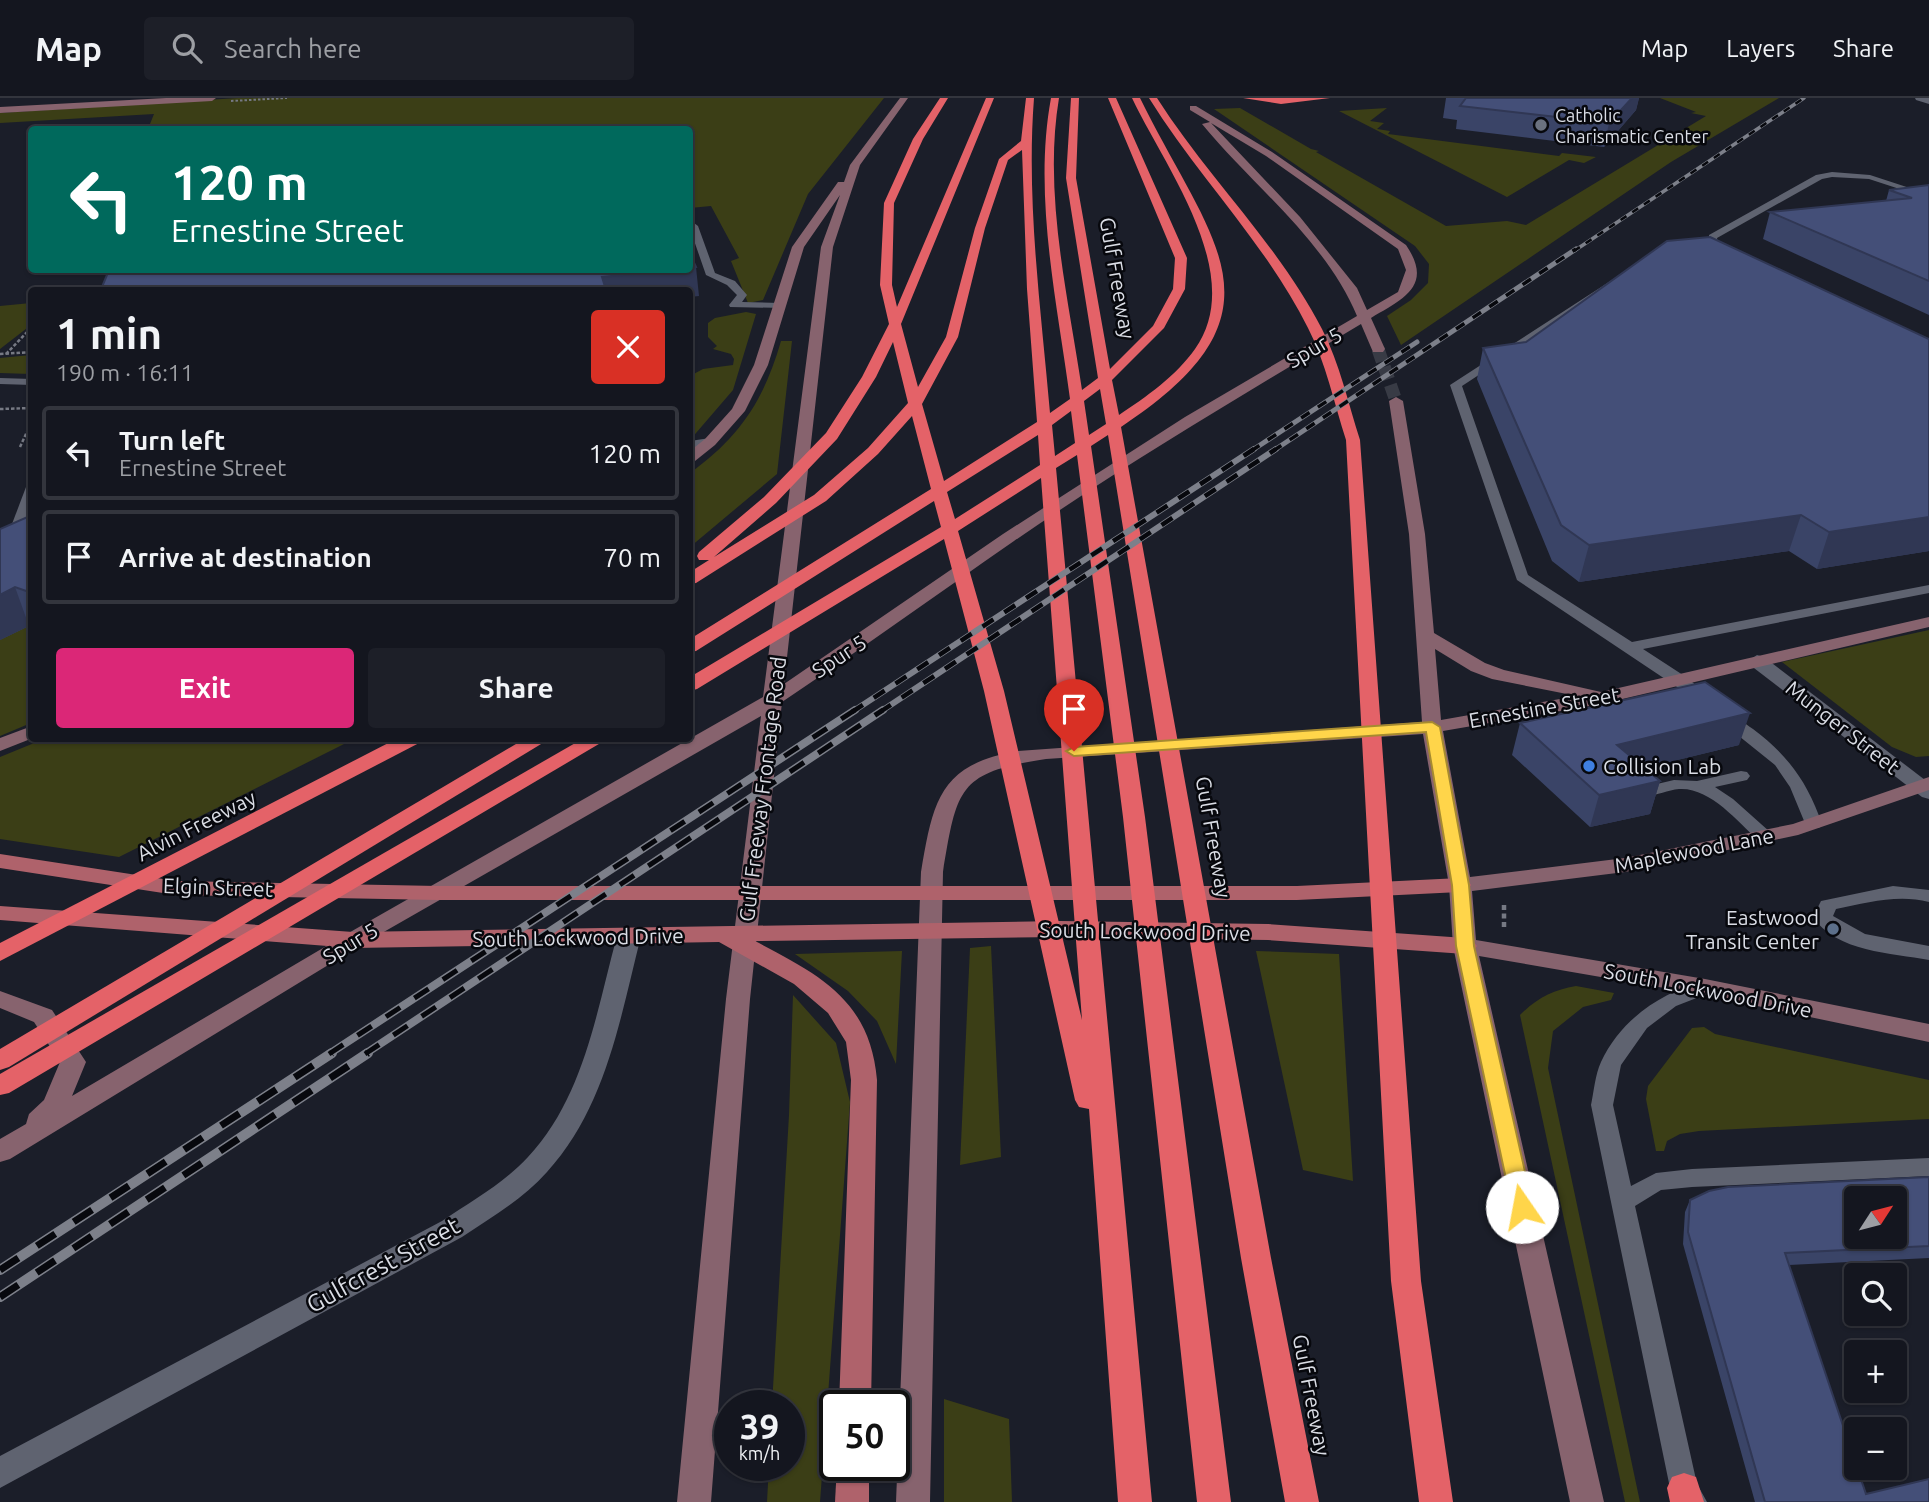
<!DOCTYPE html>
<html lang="en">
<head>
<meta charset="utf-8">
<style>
  :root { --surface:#14161f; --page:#1d1f28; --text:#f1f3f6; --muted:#9d9fa4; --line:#33353d; --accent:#db2777 }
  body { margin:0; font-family:Ubuntu,sans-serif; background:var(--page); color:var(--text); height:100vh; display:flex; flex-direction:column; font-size:26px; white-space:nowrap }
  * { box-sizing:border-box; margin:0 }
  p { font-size:23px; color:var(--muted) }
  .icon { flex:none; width:38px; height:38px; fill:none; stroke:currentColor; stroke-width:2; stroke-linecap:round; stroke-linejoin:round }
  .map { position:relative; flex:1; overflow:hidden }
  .side { position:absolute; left:28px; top:189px; width:665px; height:455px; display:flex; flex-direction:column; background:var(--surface); border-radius:7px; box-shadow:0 2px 5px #0004,0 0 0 2px var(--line) }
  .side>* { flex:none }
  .guide { position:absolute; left:28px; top:28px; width:665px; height:147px; border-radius:7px; box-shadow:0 2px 5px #0004,0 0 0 2px var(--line); background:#00695c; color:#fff; overflow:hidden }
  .needle { width:46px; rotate:54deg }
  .fabs { position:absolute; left:1844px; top:1088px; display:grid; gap:14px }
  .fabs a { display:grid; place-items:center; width:63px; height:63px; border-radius:7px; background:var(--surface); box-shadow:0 2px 5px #0004,0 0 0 2px var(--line); font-size:35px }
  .speed { position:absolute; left:714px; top:1292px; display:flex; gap:14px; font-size:35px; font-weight:700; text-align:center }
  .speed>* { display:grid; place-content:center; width:91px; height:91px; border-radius:50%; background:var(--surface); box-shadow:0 2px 5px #0004,0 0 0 2px var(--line); line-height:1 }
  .speed small { font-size:18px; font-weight:400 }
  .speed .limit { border:4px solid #111; border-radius:10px; background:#fff; color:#111 }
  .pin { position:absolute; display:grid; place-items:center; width:60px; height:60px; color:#fff; margin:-72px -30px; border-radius:50% 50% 50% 0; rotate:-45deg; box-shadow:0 0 7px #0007 }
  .pin .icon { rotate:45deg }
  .me { position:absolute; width:77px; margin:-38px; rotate:348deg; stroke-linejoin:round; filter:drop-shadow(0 0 5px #0008) }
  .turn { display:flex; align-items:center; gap:24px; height:147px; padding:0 28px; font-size:32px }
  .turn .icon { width:91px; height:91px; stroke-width:2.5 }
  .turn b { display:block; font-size:49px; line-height:60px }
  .round { display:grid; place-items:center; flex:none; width:74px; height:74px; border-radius:7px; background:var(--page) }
  .overview { display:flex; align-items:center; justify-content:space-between; height:119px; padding:0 28px }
  h1 { font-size:42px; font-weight:600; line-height:52px }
  .action { display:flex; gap:14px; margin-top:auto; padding:14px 28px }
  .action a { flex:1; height:80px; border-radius:7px; background:var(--accent); color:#fff; font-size:28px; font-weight:600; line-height:80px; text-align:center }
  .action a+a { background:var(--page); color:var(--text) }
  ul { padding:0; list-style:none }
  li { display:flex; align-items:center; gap:21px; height:94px; margin:0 14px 10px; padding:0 14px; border:4px solid var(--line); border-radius:7px }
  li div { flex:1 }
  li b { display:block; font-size:26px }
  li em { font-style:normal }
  header { display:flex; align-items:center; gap:42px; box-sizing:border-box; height:98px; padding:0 35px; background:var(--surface); border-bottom:2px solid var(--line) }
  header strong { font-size:33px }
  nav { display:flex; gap:38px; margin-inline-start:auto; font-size:24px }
  .search { width:490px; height:63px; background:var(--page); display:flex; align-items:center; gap:18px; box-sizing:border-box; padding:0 24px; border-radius:7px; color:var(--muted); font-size:26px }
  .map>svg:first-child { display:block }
  .green { fill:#3b3e16 }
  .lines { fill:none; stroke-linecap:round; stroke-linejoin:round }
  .secondary-tunnel { stroke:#383b45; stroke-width:13; stroke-dasharray:13 6; stroke-linecap:butt }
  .path-far2 { stroke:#767983; stroke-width:2; stroke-dasharray:2.5 2; stroke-linecap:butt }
  .path-far1 { stroke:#767983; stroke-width:2.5; stroke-dasharray:3.5 2; stroke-linecap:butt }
  .path { stroke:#767983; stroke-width:4.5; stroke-dasharray:5 3.5; stroke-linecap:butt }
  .lane { fill:#5f6370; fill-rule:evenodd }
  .street { fill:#5f6370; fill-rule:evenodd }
  .secondary { fill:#87636e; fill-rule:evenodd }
  .primary { fill:#af626b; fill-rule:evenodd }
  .highway { fill:#e46268; fill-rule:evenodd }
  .rail-far4-casing { stroke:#7d808a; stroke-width:3.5 }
  .rail-far3-casing { stroke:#7d808a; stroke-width:5 }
  .rail-far2-casing { stroke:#7d808a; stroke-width:6 }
  .rail-far1-casing { stroke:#7d808a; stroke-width:8 }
  .rail-casing { stroke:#7d808a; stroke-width:10 }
  .rail-far4 { stroke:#07080d; stroke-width:2.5; stroke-dasharray:7; stroke-linecap:butt }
  .rail-far3 { stroke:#07080d; stroke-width:3.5; stroke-dasharray:10; stroke-linecap:butt }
  .rail-far2 { stroke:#07080d; stroke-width:4.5; stroke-dasharray:13; stroke-linecap:butt }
  .rail-far1 { stroke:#07080d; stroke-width:5; stroke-dasharray:17; stroke-linecap:butt }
  .rail { stroke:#07080d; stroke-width:7; stroke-dasharray:22; stroke-linecap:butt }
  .wall { fill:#3a4467 }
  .shaded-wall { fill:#303754 }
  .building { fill:#444f78; stroke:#303754; stroke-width:2; fill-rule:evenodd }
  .route { fill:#ffd54a; stroke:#a68a30; stroke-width:2 }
  .worship-dot { fill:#6b7280; stroke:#07080d; stroke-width:2.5 }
  .shop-dot { fill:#3f7fe0; stroke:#07080d; stroke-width:2.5 }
  .service-dot { fill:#5c6f8a; stroke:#07080d; stroke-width:2.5 }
  .labels { text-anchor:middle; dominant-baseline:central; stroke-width:5; stroke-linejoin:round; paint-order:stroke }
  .far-poi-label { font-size:18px; fill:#dadde5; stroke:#07080d; text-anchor:start }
  .street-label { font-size:21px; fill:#dadde5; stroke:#07080d }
  .poi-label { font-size:21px; fill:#dadde5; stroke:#07080d; text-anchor:start }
  .near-street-label { font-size:24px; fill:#dadde5; stroke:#07080d }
</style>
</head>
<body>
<header>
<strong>Map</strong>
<div class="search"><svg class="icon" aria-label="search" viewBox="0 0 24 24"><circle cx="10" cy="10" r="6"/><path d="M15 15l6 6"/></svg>Search here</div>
<nav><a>Map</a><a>Layers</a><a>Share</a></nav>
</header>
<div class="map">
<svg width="1929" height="1404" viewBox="0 0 1929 1404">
  <rect width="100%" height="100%" fill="#1b1e29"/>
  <g class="green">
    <path d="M238 0H884L808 96 763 202 748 205 731 163 739 160 711 108 690 110V32L148 31 154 16 0 25V15Z"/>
    <path d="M1660 0H1779L1671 64 1401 247 1387 218 1411 202 1428 185 1429 166 1415 148 1214 11 1240 10 1311 51 1319 53 1316 54 1446 128 1507 123 1526 127 1706 18 1691 15 1696 14Z"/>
    <path d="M1387 10 1370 23 1384 25 1377 31 1390 33 1388 36 1559 58 1562 55 1596 59 1584 65 1569 62 1507 99 1339 13Z"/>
    <path d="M31 205V227L0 251V208Z"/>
    <path d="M746 214 756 216 733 292 690 342V278L703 271 733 267 734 261 731 256 713 251 717 248 708 239V225L715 220Z"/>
    <path d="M781 243H792L777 376 690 449V375C740 339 764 302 781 243Z"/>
    <path d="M31 257V276L0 275V260Z"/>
    <path d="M31 526V625L0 638V540Z"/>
    <path d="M1929 532V658L1916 659 1892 649 1782 564Z"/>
    <path d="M44 641V640L354 641 119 759 0 741V659Z"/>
    <path d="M991 848 1001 1059 960 1067 970 850Z"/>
    <path d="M902 853 896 966 877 923 848 893 795 856Z"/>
    <path d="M1256 853 1339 856 1353 1083 1303 1072Z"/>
    <path d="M1576 888 1614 895 1611 902 1583 909 1553 933 1548 970 1640 1404H1625L1520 917C1537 900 1553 892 1576 888Z"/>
    <path d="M793 897 836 945 850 1004 820 1404H767L769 1367H789V1307H772L789 1017Z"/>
    <path d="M1704 929 1715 936 1929 982V1021L1699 1033 1680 1036 1667 1043 1664 1053H1656L1646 1001 1648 988 1692 930Z"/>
    <path d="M944 1301 1009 1321 1012 1404H944Z"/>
  </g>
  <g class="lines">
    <path class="secondary-tunnel" d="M1378 251 1396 303"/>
    <path class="path-far2" d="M231 3 287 0"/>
    <g class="path-far1">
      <path d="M0 256 32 254"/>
      <path d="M6 256 32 229"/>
      <path d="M0 311 32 310"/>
      <path d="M20 349 32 323"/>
    </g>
    <path class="path" d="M1504 807V830"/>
    <g class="lane">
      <path d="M1832 74 1870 77 1925 95 1921 98 1869 81 1832 79 1822 81 1717 140 1718 146 1731 152V156H1725L1709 147V137L1816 77Z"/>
      <path d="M690 122 698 128 715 175 735 183 747 197 742 204 780 205 784 206V210L730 209 729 207 737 197 727 187 706 177 690 131Z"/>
      <path d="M1612 182 1617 185 1616 187 1462 288 1528 477 1632 544 1929 487V495L1643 551 1686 579 1710 599 1712 602 1704 607 1517 482 1450 287Z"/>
      <path d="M0 280 32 281V287L0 286Z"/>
      <path d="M710 340 716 344 714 347 690 351V343Z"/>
      <path d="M32 385C32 401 31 414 24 429H14L12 426 26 389Z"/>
      <path d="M1725 614C1735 617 1744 625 1753 631 1788 657 1808 685 1822 726L1819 730H1807L1790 689 1775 667 1719 622 1717 619Z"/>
      <path d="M1741 673 1747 674 1750 678 1747 682 1715 689 1733 701 1770 734 1773 738 1770 742H1758C1737 723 1710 689 1679 691 1668 692 1657 697 1646 699L1637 694 1640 690 1674 682 1697 683Z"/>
      <path d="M1893 788 1929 792V804C1897 796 1867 805 1836 811L1833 818 1865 836 1929 848V862C1892 855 1836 854 1813 819L1821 803Z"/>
      <path d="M1705 882 1712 884 1715 889 1712 894 1676 908 1647 930 1621 967 1613 1007 1631 1088 1656 1075 1692 1071 1929 1060V1078L1692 1089 1661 1092 1635 1108 1697 1386 1707 1404H1677L1670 1390 1591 1007C1594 993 1595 977 1601 964 1621 921 1661 895 1705 882Z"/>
    </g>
    <g class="street">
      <path d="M1915 0H1929V6L1916 2Z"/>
      <path d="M1757 557 1764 559 1929 685V701L1922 699 1750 567 1748 563Z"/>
      <path d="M629 830 637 833 641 838C620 921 606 1009 547 1074 523 1101 492 1119 462 1139L0 1390V1358L442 1123C472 1103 503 1086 528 1059 584 999 596 915 617 838L621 833Z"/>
    </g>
    <g class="secondary">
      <path d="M166 0H216L212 3 0 15V9Z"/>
      <path d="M900 0H908L860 67 833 149 784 586 1003 436 1185 319 1357 218C1326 143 1253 88 1202 26L1210 24 1190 12V8H1196L1272 54 1406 147C1434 188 1403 201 1371 220L1385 251 1383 254H1373L1361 226C1244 296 1126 366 1014 443 936 497 860 552 782 604L750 901 711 1404H677L726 901 761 618 361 847 10 1061 0 1064V1041L26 1026 29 1016 44 1002 60 964 34 924 0 910V893L52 912 86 964 72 998 345 837 763 599 821 149 840 97 804 149 768 267 745 313 715 347 695 363 690 364V353L705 341 732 311 754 267 792 149 838 84H844L850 67ZM1211 25 1266 58 1398 151 1406 172 1398 194 1367 212 1357 190 1300 119Z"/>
      <path d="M1396 299 1403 303 1425 436 1434 535 1485 565 1504 572 1601 594 1929 519V529L1601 606 1443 633 1470 779 1625 760 1793 726 1929 679V692L1798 737 1625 774 1472 793 1476 842 1705 881 1929 926V944L1705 897 1479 858 1604 1404H1570L1453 848 1449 787 1423 636 1046 661C958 674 957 690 943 774L930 1404H896L921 774C933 704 939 666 1018 653L1422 624 1409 436 1389 303ZM1435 551 1471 573 1492 581 1577 598 1441 622Z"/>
      <path d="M32 628 33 640 0 653V640Z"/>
    </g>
    <g class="primary">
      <path d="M0 756 176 783 438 788H1297L1460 780 1468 782 1471 787 1468 792 1460 794 1297 802H438L176 797 0 770Z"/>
      <path d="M0 808 353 834 1060 823 1268 826 1465 840 1473 843 1477 848 1473 853 1465 856 1268 842 1060 839 755 843C820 877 870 902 877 982L871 1307H839L851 982 846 944 828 915 794 886 719 844 353 850 0 822Z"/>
      <path d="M837 1367H869V1404H835Z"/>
    </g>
    <g class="highway">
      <path d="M940 0H948L923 41 894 105 892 187 897 209 986 0H994L901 226 918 289 946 239 975 130 999 61 1021 43 1026 0H1034C1026 104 1041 211 1050 315L1070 301C1057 203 1033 98 1051 0H1059C1043 96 1068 197 1082 292L1098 280 1066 80 1071 0H1079L1076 80 1110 271 1153 228 1173 191 1175 160 1108 0H1116L1187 160 1185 191 1164 230 1112 282 1119 317C1146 299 1176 278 1195 251 1248 177 1164 68 1132 0H1140C1211 145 1296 214 1121 329L1271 1160 1319 1404H1285L1241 1160 1108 337 1091 348 1145 719 1231 1404H1197L1123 719 1077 357 1056 370 1152 1404H1118L1089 1011 1079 1009 1075 1002 984 593 944 441 697 591 690 593V579L941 429 934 403 696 553 690 554V541L931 391 912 318 878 356 826 403 696 485 690 486V474L709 462H699L697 458 699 454 764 399 826 335 862 279 889 226 880 187 884 105 913 41ZM1022 52 1027 191 1037 324 944 383 922 306 958 239 985 130 1008 62ZM893 244 908 305 868 350 814 397 714 459 776 405 837 341 876 279ZM1100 291 1106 326 1089 337 1084 303ZM1071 313 1075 345 1055 358 1052 327ZM1038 337 1040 367 955 421 947 394ZM1041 380 1082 922 1004 593 958 433Z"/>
      <path d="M1149 0H1157C1208 80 1278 146 1322 231 1340 266 1348 305 1360 342L1421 1183 1453 1404H1419L1391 1183 1346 342C1334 305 1326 265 1308 230 1266 146 1198 79 1149 0Z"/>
      <path d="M1243 0H1330L1281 6Z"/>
      <path d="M398 640H424L421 644 0 863V845Z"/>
      <path d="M526 640H551L9 969 0 972V951Z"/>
      <path d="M584 640H609L9 995 0 997V976Z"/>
      <path d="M1684 1375 1696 1379 1704 1404H1670L1667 1390 1672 1379Z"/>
    </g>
    <g class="rail-far4-casing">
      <path id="rail-far4" d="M1574 153 1804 0"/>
    </g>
    <g class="rail-far3-casing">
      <g id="rail-far3">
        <path d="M1251 353 1417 244"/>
        <path d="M1273 353 1576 151"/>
      </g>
    </g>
    <g class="rail-far2-casing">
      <g id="rail-far2">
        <path d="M852 614 1254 351"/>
        <path d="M880 614 1276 351"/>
      </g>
    </g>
    <g class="rail-far1-casing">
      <g id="rail-far1">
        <path d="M329 956 855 612"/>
        <path d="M365 956 883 612"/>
      </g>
    </g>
    <g class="rail-casing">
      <g id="rail">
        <path d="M0 1172 332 955"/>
        <path d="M0 1199 368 955"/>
      </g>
    </g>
    <use href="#rail-far4" class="rail-far4"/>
    <use href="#rail-far3" class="rail-far3"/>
    <use href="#rail-far2" class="rail-far2"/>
    <use href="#rail-far1" class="rail-far1"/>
    <use href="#rail" class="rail"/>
  </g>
  <g class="wall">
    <path d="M1446 0H1639L1636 12 1604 49 1456 31 1457 22 1443 20Z"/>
    <path d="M1929 87V217L1763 141 1770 114 1886 103 1889 92Z"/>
    <path d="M1929 241V453L1817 471 1789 453 1579 484 1552 463 1477 281 1483 250Z"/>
    <path d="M32 417V528H29L0 542V431Z"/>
    <path d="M1520 625 1739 647 1644 670 1660 683 1650 716 1590 729 1512 657Z"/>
    <path d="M1929 1079V1160L1789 1167 1866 1396 1929 1404H1755L1683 1146 1685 1114 1690 1102Z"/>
  </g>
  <g class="shaded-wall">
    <path d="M1632 0H1639L1636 12 1604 49 1609 25Z"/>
    <path d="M696 169 699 198 690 199V192H604L602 179 675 172H690V170Z"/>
    <path d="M507 188V192H460Z"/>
    <path d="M1801 417 1789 453 1579 484 1589 447Z"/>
    <path d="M1929 419V453L1817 471 1829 434Z"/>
    <path d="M15 489 29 528 0 542V497Z"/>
    <path d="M1750 615 1739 647 1608 679 1617 647Z"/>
    <path d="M1660 683 1650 716 1590 729 1599 697Z"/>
  </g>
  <g class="building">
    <path d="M1466 0H1632L1609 25 1460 8Z"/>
    <path d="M1929 87V183L1770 114 1912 100 1889 92Z"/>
    <path d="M1710 139 1929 241V419L1829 434 1801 417 1589 447 1561 427 1483 250 1526 244 1667 143Z"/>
    <path d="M690 156 696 169 690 170Z"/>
    <path d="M109 172H675L602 179 606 192H508L507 188 460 192H77V191L102 189Z"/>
    <path d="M32 417V495L15 489 0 497V431Z"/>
    <path d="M1705 584 1750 615 1617 647 1660 683 1599 697 1520 625Z"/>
    <path d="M1929 1079V1148L1785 1155 1866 1396 1929 1381V1404H1765L1688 1134 1690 1102 1709 1093 1728 1089ZM1857 1101H1895V1139H1857Z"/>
  </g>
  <path class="route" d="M1432 624 1440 629 1469 787 1474 848 1533 1109 1530 1115 1522 1117 1515 1115 1512 1109 1456 848 1452 787 1426 634 1074 658 1066 653 1074 649Z"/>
  <circle class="worship-dot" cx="1541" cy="27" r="7"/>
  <circle class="shop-dot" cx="1589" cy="668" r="7"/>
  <circle class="service-dot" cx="1833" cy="831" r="7"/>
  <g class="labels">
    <g class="far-poi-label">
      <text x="1555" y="17">Catholic<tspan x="1555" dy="21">Charismatic Center</tspan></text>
    </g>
    <g class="street-label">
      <text transform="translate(1118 180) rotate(80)">Gulf Freeway</text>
      <text transform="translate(1314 249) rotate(-30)">Spur 5</text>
      <text transform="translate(839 558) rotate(-33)">Spur 5</text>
      <text transform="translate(1544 609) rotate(-10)">Ernestine Street</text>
      <text transform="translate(1843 629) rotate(38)">Munger Street</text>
      <text transform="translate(762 691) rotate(-83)">Gulf Freeway Frontage Road</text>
      <text transform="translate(196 727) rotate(-27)">Alvin Freeway</text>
      <text transform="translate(1214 739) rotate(80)">Gulf Freeway</text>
      <text transform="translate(1694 752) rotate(-11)">Maplewood Lane</text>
      <text transform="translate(218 789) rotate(2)">Elgin Street</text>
      <text transform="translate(1145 833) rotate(1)">South Lockwood Drive</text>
      <text transform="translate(578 839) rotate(-1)">South Lockwood Drive</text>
      <text transform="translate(350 845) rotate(-31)">Spur 5</text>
      <text transform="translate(1708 892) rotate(11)">South Lockwood Drive</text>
      <text transform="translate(1312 1297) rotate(79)">Gulf Freeway</text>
    </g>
    <g class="poi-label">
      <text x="1603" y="668">Collision Lab</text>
      <text x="1819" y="819" text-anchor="end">Eastwood<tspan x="1819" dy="24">Transit Center</tspan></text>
    </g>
    <g class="near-street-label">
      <text transform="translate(383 1167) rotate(-29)">Gulfcrest Street</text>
    </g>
  </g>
</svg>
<div class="fabs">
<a><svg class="needle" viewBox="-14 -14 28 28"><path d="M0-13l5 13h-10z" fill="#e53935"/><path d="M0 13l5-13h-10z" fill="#9d9fa4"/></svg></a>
<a><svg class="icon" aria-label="search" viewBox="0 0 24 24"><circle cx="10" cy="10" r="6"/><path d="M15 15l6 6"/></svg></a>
<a>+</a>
<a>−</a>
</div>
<div class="speed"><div>39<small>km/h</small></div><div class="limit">50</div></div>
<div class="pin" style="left:1074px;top:653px;background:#d93025"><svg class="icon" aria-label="arrive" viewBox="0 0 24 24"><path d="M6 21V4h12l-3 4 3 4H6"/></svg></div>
<svg class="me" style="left:1522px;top:1109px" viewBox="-20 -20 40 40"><circle r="19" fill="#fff"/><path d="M0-13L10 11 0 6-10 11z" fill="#ffd54a"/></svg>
<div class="guide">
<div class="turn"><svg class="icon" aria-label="left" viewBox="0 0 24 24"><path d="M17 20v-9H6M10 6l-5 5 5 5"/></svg><div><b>120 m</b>Ernestine Street</div></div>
</div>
<section class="side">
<div class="overview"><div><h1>1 min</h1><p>190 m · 16:11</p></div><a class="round" style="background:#d93025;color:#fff"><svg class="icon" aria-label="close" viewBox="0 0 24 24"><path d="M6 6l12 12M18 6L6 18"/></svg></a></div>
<ul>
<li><svg class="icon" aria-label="left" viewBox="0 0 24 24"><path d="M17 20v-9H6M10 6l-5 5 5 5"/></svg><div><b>Turn left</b><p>Ernestine Street</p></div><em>120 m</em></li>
<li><svg class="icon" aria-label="arrive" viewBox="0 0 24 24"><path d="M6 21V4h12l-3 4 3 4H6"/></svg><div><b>Arrive at destination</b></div><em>70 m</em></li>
</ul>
<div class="action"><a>Exit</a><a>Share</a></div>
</section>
</div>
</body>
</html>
